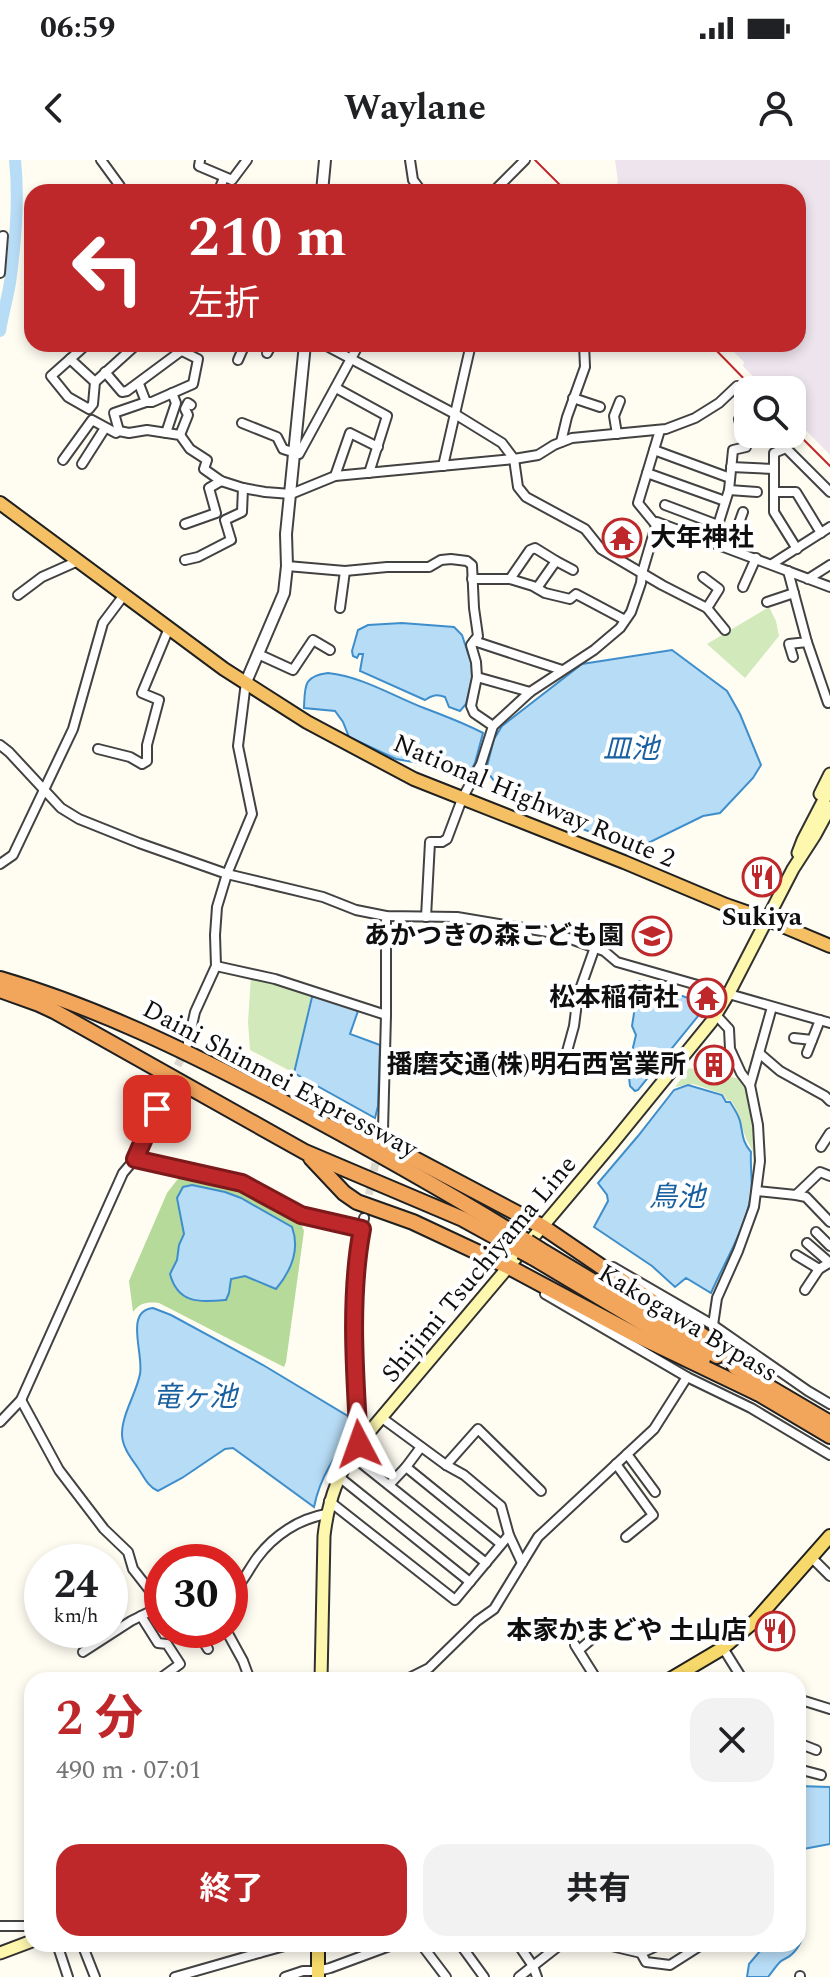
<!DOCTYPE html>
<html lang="ja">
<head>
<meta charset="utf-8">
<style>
  :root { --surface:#fff; --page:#f2f2f2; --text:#202124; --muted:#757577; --accent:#be282a }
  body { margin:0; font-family:Spectral,"Noto Sans JP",serif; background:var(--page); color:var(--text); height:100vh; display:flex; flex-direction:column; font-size:30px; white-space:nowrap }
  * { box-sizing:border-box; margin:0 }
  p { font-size:26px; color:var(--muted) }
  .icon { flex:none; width:44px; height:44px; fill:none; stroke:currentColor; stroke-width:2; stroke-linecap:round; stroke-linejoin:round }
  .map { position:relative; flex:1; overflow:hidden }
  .side { position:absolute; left:24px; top:1512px; width:782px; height:280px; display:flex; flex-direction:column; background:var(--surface); border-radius:24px; box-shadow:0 4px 12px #0003 }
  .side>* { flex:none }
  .hud { position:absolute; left:24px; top:24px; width:782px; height:168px; border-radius:24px; box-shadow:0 4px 12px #0003; background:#be282a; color:#fff; overflow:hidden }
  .fabs { position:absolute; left:734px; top:216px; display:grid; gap:16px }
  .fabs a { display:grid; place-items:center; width:72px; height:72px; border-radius:16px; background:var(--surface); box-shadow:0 4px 12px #0003; font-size:40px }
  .speed { position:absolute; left:24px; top:1384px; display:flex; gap:16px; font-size:40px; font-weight:700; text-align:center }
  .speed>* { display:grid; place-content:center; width:104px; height:104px; border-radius:50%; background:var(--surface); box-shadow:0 4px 12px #0003; line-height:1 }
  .speed small { font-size:20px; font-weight:400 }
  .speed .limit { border:12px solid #d22; background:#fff; color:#111 }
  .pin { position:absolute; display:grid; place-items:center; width:68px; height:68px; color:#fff; margin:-34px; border-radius:16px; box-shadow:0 4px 12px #0006 }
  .me { position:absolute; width:88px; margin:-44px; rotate:356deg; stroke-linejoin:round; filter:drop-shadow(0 0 6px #0008) }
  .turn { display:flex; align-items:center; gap:28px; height:168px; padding:0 32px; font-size:36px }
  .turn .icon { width:104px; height:104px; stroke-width:2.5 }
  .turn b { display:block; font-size:56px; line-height:68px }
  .round { display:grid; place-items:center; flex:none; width:84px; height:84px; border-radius:24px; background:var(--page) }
  .overview { display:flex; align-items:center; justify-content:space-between; height:136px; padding:0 32px }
  h1 { font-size:48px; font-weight:700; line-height:60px; color:var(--accent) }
  .primary-button { display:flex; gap:16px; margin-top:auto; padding:16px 32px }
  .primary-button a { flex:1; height:92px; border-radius:24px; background:var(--accent); color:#fff; font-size:32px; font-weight:700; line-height:92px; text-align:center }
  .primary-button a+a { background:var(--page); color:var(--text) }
  .status { display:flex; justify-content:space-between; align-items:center; height:56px; padding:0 40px; background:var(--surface); direction:ltr }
  .status svg { height:22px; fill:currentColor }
  header { display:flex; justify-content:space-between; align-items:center; height:104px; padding:0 32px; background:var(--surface); font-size:36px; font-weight:700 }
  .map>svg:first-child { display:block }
  .industrial { fill:#ede4ed }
  .green { fill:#d1e9bb }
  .forest { fill:#b5da9a }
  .water { fill:#b7dcf6; stroke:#3f8ecc; stroke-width:2 }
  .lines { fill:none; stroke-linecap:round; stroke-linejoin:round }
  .river { stroke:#b7dcf6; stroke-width:12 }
  .minor-tunnel { stroke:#dbd9d0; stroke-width:8; stroke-dasharray:8 4; stroke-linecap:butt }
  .minor-casing { stroke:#424242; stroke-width:12 }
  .tertiary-casing { stroke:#424242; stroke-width:14 }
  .secondary-casing { stroke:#313131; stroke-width:15 }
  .primary-casing { stroke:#202020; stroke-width:16 }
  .trunk-casing { stroke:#202020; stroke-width:16 }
  .motorway-casing { stroke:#202020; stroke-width:18 }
  .minor { stroke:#fff; stroke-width:8 }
  .tertiary { stroke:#fff; stroke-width:10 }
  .secondary { stroke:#fef8ae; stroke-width:11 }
  .primary { stroke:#f6d96a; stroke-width:12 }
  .trunk { stroke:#f4c063; stroke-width:12 }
  .motorway { stroke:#f2a65c; stroke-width:14 }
  .rail { stroke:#be282a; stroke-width:2 }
  .motorway-bridge-casing { stroke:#202020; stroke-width:18; stroke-linecap:butt }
  .motorway-bridge { stroke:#f2a65c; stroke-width:14 }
  .route-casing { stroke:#7c1a1b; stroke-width:20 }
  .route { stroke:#be282a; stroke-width:14 }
  .labels { text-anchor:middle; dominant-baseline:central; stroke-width:8; stroke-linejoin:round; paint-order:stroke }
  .poi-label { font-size:26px; font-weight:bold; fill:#0f0f0f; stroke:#fff; text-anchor:end }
  .street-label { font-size:26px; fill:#0f0f0f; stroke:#fff }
  .water-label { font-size:28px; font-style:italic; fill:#1960a0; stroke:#fff }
</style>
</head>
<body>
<div class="status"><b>06:59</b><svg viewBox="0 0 49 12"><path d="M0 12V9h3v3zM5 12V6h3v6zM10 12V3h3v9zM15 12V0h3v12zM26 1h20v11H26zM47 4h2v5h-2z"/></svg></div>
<header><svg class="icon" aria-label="back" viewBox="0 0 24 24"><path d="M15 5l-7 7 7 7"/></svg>Waylane<svg class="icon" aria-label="person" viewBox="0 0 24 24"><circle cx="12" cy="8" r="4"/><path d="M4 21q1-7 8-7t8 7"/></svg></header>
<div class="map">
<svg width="830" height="1817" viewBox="0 0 830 1817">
  <rect width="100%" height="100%" fill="#fffdf2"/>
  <path class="industrial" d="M615 0H830V295L792 256V230H766L743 206 744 202 726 184H798V32H614L618 21Z"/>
  <g class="green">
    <path d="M769 447 776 461 779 476 745 518 707 484Z"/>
    <path d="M251 816 315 835V838L311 837 294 913 250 890 248 862Z"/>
    <path d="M689 908 741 919 748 926 757 985 754 1013C752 1005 754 999 753 992 751 986 746 980 744 973 740 961 739 951 731 941L727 940 723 934 693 924 675 927Z"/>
  </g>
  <path class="forest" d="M181 1015C198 1018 216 1019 232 1024 252 1029 300 1050 304 1071L286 1202 284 1207 159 1143C148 1142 141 1142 133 1152L129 1121 167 1033Z"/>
  <g class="water">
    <path d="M402 463 454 467 462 475 474 511 466 544 460 551 449 547 445 537C437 534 432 535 425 540L360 511 363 494H359L357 498 353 496 352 491 358 470 368 465Z"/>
    <path d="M672 490 727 531 740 554 761 605 753 618 720 653 703 656 634 690 539 651 500 629 486 610 494 579 502 566 582 504Z"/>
    <path d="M328 513C363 517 391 535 424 548 445 556 464 563 483 573L475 603 466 620 419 603 396 599 349 577 343 562 335 551 304 548C305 526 303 516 328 513Z"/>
    <path d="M639 821 697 841 703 850 638 930 635 931 630 926 628 908 636 875 632 866Z"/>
    <path d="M315 835 358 851 350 874 380 885 378 946 375 958 294 913 312 837H315Z"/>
    <path d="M688 925 722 935 726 942H730C734 948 738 954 740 961 743 974 742 982 751 992 750 1007 753 1020 751 1035 746 1068 724 1103 711 1133L686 1118 675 1127 652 1106 594 1067 608 1041 607 1035 598 1023 638 976 674 930Z"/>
    <path d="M192 1025 225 1032 241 1038 292 1067C300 1089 291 1111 276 1129L245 1116 231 1119 229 1133 226 1140C199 1142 178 1144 170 1114L177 1100 179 1085 184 1074 177 1038 183 1027Z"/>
    <path d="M153 1148 171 1155 263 1205 351 1258 354 1271C335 1295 320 1317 314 1347L233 1288 225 1289 182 1318 158 1331C148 1327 144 1317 138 1308 131 1298 122 1287 122 1274 122 1254 136 1234 140 1214 144 1194 124 1151 153 1148Z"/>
    <path d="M798 1626 830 1627V1684L798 1690Z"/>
    <path d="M798 1728C806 1748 810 1779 791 1795 788 1798 783 1799 780 1802 776 1806 772 1812 768 1817H747L749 1804 766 1784H798Z"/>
  </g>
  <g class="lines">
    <path class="river" d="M0 171C3 152 9 134 11 115 16 77 19 37 15 0"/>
    <g class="minor-tunnel">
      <path d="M157 949 186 888"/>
      <path d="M364 1058 378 991"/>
    </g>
    <g class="minor-casing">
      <g id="minor">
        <path d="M101 0 120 26 118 32"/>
        <path d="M200 0 199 6 232 20 247 0"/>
        <path d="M410 0 413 20 422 32"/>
        <path d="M218 32 224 18"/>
        <path d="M493 32 525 0"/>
        <path d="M0 113 3 76"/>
        <path d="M87 184 51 216 68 237 89 249 93 244 95 222 137 184"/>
        <path d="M323 184 455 254 502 283 514 299 518 327 526 337 585 369 601 389 662 425 707 448 725 470"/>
        <path d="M267 193 272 184"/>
        <path d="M70 199 95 222"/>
        <path d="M238 200 245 184"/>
        <path d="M105 212 122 232 127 231 181 191"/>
        <path d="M139 224 146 242H152L193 224 198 199 168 184"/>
        <path d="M336 228 387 256 369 313"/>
        <path d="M573 238 600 247"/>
        <path d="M242 263 277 277 283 289 299 294 359 184"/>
        <path d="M119 271 114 253 146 242"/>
        <path d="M166 273 176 243 172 233"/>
        <path d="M617 274 614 256 620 241"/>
        <path d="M180 275 188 255 185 249 188 243 191 245"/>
        <path d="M561 282 567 257 585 207 584 184"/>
        <path d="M654 290 730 318"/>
        <path d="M63 300 92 260 116 273 119 271 129 273 147 270 180 275 190 289 207 300 204 309 221 321 243 328 265 332 291 334 335 316 514 299 538 295 554 285 572 278 666 269 695 258 719 243 737 226"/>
        <path d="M82 304 105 268"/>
        <path d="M443 306 471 184"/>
        <path d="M731 307 774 309"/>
        <path d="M647 313 725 341"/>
        <path d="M335 316 350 273 378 287"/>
        <path d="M729 330 757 332"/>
        <path d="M774 332H796L821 373"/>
        <path d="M665 345 718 365"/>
        <path d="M185 364 216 353 209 328 221 321"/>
        <path d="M656 365 638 343 660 270"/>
        <path d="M713 381 729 330 733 290 746 287 739 259"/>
        <path d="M730 388 743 352"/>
        <path d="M797 389 774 352V293L786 288 830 332"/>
        <path d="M185 400 198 397 231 380 225 360 242 352 243 328"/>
        <path d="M556 401 573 410"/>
        <path d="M772 404 830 367"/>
        <path d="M287 406 345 411 387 407H429L441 400 451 399 467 401 472 405 474 448 478 476 471 485 476 502 477 517 471 546 474 553 493 566"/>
        <path d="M788 411 807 482 789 484 793 497"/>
        <path d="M703 417 719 429 707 448"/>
        <path d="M472 419H510L533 426 545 433 570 439 576 434 625 460"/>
        <path d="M510 419 530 390 535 388 556 401 537 428"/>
        <path d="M808 419 830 405"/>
        <path d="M743 427 756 398"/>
        <path d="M18 435 42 417 78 401"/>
        <path d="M767 442 794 433"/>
        <path d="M340 448 345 411"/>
        <path d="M474 481 562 510"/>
        <path d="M807 482 828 543"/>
        <path d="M258 494 293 510 313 480 330 490"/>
        <path d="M477 517 530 532"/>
        <path d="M0 585 9 592 61 648 79 659 139 683 227 714 323 737 356 750 386 756 457 757 554 773 604 791 617 802 830 863"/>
        <path d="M98 589 130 597 142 604 147 601V585L159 540 142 533 169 468"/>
        <path d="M0 704 13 695 73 569 103 463 124 435"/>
        <path d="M426 757 430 682H442L447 679 462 639 481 604 493 566 530 532 594 490 620 468 631 452 641 423 642 413 657 362 830 427"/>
        <path d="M216 806 275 819 386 855"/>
        <path d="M794 878 812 880"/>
        <path d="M188 883 195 852 216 806 215 775 217 747 227 714 252 654 238 586 246 522"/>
        <path d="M759 893 780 911 825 936 830 941"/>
        <path d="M807 893 820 860"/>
        <path d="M566 895 574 866 578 835 595 787"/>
        <path d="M750 925 772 847"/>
        <path d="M383 970 386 855V756"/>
        <path d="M821 987 830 973"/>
        <path d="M135 999 242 1023 301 1055 362 1069"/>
        <path d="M757 1031 796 1035 820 1012 830 1016"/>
        <path d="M796 1035 806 1037 830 1062"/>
        <path d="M816 1072 830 1086"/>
        <path d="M807 1083 830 1103"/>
        <path d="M796 1095 819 1109 829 1103"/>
        <path d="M613 1107 713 1165 808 1231 830 1244"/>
        <path d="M805 1130 819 1109"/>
        <path d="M545 1134 687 1217 751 1248 830 1295"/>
        <path d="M713 1165 717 1138 738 1091 754 1047 760 1001 758 965 750 925 741 913 730 889 729 869 716 855"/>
        <path d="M21 1240 59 1310 104 1369 128 1392 133 1409 162 1446"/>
        <path d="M382 1258 446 1305 464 1315 501 1346 509 1375 522 1403"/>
        <path d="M0 1262 21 1240 123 1013 135 999 157 949"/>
        <path d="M359 1284 355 1215 356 1102 364 1058"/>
        <path d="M627 1294 655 1332"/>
        <path d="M351 1295 486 1403"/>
        <path d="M616 1304 653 1355 626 1377"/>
        <path d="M446 1305 478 1269 541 1331"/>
        <path d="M406 1307 501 1384"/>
        <path d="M338 1316 470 1422"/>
        <path d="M389 1325 406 1307 421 1287"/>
        <path d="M329 1341 455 1440 509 1375"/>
        <path d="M811 1397 830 1416"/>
        <path d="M230 1433C243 1424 248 1410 257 1398 274 1375 299 1359 326 1354"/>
        <path d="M141 1456 158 1483 167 1484 180 1504 158 1520"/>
        <path d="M196 1470 208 1489"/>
        <path d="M226 1470 243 1501 250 1520"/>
        <path d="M575 1485 597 1520"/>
        <path d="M723 1488 743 1520"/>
        <path d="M579 1490 593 1478"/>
        <path d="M83 1492 131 1461 161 1446"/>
        <path d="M405 1520 429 1508 477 1461 494 1449 538 1377 654 1269 687 1217"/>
        <path d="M798 1539 830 1549"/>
        <path d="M798 1583 816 1590"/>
        <path d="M798 1609 821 1615"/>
        <path d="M0 1766H32"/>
        <path d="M57 1784 68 1817"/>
        <path d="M82 1784 95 1817"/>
        <path d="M421 1784 446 1817"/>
        <path d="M460 1784 484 1817"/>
        <path d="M518 1784 533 1806 537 1817"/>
        <path d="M603 1784 641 1793 661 1784"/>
        <path d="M259 1793 292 1784"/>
        <path d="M641 1793 646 1802 670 1805 703 1784"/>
        <path d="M175 1817 259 1793 257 1784"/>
        <path d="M285 1817 303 1811H318L330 1808 395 1784"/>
        <path d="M519 1817 561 1784"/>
        <path d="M800 1817V1816"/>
      </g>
    </g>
    <g class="tertiary-casing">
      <g id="tertiary">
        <path d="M322 32 325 0"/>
        <path d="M246 522 284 433 287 406 286 374 305 184"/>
      </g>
    </g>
    <g class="secondary-casing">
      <g id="secondary">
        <path d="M820 634 830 614"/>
        <path d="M798 693 803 680 830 628"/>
        <path d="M321 1520 324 1376C328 1341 338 1312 359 1284L612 984 712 861 729 833 793 709 815 675 830 647"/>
        <path d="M0 1793 32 1781"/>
      </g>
    </g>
    <g class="primary-casing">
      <g id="primary">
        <path d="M669 1520 723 1488 756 1460 830 1376"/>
        <path d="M318 1817V1784"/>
      </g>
    </g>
    <g class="trunk-casing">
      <path id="trunk" d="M0 343 224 509 307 562 414 619 624 702 726 745 766 759 830 786"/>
    </g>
    <g class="motorway-casing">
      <g id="motorway">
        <path d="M0 819C96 847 186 891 274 937 360 983 446 1031 528 1082"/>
        <path d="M0 830 39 844 54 851 305 992 463 1059 521 1091"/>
        <path d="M343 968 371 976 543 1067 712 1182 743 1211"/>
        <path d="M311 998 344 1033 357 1042 413 1062 509 1107 636 1175 757 1233"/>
        <path d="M539 1089 717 1196"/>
        <path d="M532 1097 703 1199"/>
        <path d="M735 1207 830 1263"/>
        <path d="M751 1229 830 1276"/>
      </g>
    </g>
    <use href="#minor" class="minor"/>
    <use href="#tertiary" class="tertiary"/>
    <use href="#secondary" class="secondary"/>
    <use href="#primary" class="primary"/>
    <use href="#trunk" class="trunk"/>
    <use href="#motorway" class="motorway"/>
    <g class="rail">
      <path d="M535 0 567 32"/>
      <path d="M710 184 755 230"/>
      <path d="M792 268 830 306"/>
    </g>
    <g class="motorway-bridge-casing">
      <g id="motorway-bridge">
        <path d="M528 1082 539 1089"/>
        <path d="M521 1091 532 1097"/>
      </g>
    </g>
    <use href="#motorway-bridge" class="motorway-bridge"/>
  </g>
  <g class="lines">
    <g class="route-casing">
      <path id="route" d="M157 949 135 999 242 1023 301 1055 362 1069C349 1137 355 1215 359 1284"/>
    </g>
    <use href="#route" class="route"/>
  </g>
  <defs>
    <g id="temple-ring" transform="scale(2)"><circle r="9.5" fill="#fff" stroke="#be282a" stroke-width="1.5"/><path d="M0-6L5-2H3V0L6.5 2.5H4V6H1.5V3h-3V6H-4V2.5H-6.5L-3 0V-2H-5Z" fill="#be282a"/></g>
    <g id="restaurant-ring" transform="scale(2)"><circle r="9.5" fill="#fff" stroke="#be282a" stroke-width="1.5"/><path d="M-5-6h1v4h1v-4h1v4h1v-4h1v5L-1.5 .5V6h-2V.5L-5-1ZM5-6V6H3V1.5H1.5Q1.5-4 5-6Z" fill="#be282a"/></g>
    <g id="school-ring" transform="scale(2)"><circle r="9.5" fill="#fff" stroke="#be282a" stroke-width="1.5"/><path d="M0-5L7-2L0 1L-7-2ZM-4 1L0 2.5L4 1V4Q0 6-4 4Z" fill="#be282a"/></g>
    <g id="building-ring" transform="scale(2)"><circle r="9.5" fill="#fff" stroke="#be282a" stroke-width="1.5"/><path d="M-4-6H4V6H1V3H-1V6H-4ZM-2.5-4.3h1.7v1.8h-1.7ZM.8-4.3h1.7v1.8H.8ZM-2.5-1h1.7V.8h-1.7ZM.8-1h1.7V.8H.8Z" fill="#be282a"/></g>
  </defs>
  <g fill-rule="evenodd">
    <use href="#temple-ring" x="622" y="378"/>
    <use href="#restaurant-ring" x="762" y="717"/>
    <use href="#school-ring" x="652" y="776"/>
    <use href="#temple-ring" x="707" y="838"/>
    <use href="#building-ring" x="714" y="905"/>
    <use href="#restaurant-ring" x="775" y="1471"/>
  </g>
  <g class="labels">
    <g class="poi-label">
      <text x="650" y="378" text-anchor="start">大年神社</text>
      <text x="762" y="757" text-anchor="middle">Sukiya</text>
      <text x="624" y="776">あかつきの森こども園</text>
      <text x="679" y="838">松本稲荷社</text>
      <text x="686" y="905">播磨交通(株)明石西営業所</text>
      <text x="747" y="1471">本家かまどや 土山店</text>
    </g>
    <g class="street-label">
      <text transform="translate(534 641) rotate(23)">National Highway Route 2</text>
      <text transform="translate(280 919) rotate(28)">Daini Shinmei Expressway</text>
      <text transform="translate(479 1109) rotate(-50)">Shijimi Tsuchiyama Line</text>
      <text transform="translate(688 1163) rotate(31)">Kakogawa Bypass</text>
    </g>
    <g class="water-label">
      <text x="631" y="589">皿池</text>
      <text x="677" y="1037">鳥池</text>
      <text x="195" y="1237">竜ヶ池</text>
    </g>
  </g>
</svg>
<div class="fabs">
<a><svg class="icon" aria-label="search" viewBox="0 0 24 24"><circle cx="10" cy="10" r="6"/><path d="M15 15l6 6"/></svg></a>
</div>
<div class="speed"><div>24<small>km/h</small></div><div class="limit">30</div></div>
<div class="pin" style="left:157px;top:949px;background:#d93025"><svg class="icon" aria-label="arrive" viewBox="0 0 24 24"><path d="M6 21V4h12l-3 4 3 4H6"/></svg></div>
<svg class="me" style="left:359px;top:1284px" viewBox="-20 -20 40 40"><path d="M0-17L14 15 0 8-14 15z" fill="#be282a" stroke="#fff" stroke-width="4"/></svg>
<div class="hud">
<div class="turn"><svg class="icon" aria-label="left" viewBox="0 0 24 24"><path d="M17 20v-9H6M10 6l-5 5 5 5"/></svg><div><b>210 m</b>左折</div></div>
</div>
<section class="side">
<div class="overview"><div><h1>2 分</h1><p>490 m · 07:01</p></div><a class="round"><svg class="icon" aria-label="close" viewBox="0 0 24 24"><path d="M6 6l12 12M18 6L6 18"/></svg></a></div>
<div class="primary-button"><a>終了</a><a>共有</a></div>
</section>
</div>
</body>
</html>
